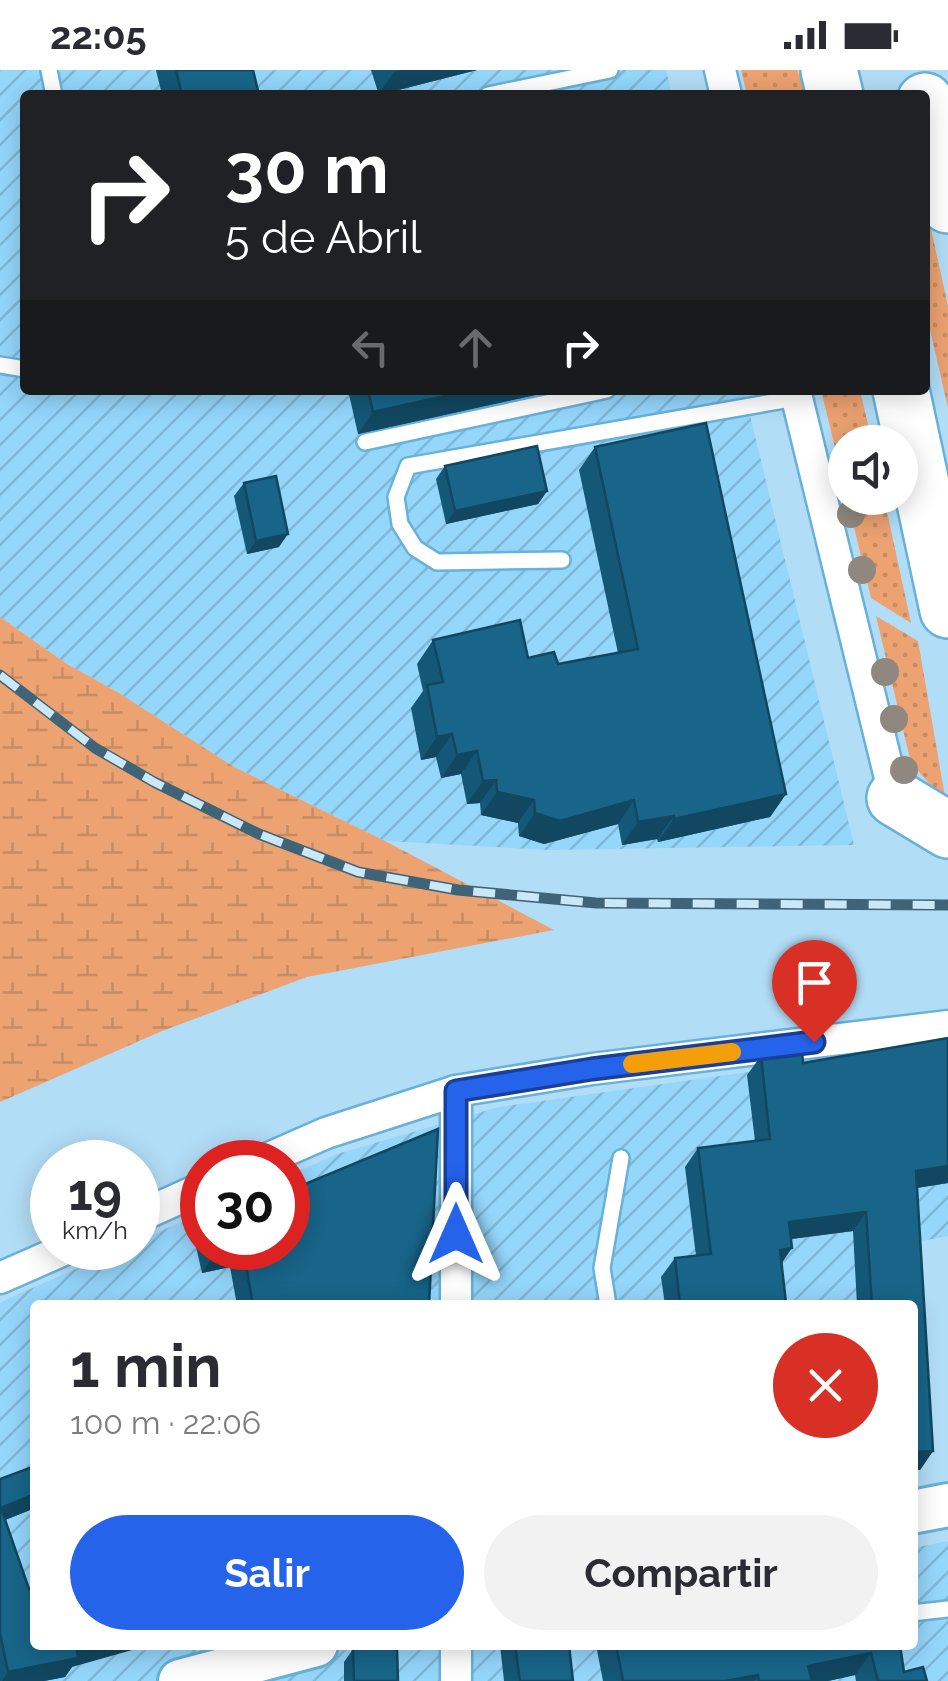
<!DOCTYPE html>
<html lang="es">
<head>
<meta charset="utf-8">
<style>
  :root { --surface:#fff; --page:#f2f2f3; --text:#2b2b33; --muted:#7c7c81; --accent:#2563eb }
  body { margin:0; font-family:Raleway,sans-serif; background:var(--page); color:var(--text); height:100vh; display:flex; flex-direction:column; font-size:38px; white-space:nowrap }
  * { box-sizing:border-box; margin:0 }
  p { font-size:32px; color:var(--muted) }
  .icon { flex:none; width:55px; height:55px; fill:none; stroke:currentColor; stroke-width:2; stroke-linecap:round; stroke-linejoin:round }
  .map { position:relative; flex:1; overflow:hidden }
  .drawer { position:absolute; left:30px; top:1230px; width:888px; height:350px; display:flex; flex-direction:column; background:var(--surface); border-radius:10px; box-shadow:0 5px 25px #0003 }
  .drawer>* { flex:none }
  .guide { position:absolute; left:20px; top:20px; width:910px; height:305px; border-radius:10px; box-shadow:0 5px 25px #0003; background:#202124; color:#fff; overflow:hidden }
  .buttons { position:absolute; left:828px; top:355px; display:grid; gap:20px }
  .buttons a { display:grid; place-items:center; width:90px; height:90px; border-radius:50%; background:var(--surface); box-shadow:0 5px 25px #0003; font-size:50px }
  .speed { position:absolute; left:30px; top:1070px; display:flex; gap:20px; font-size:50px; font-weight:700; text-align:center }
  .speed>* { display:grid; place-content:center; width:130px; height:130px; border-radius:50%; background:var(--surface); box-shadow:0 5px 25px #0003; line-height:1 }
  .speed small { font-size:25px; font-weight:400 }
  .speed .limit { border:15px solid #d22; background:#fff; color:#111 }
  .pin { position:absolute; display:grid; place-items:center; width:85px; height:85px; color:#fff; margin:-102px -42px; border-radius:50% 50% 50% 0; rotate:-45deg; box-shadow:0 0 10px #0007 }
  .pin .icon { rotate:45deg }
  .me { position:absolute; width:110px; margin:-55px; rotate:0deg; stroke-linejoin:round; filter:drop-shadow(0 0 8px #0008) }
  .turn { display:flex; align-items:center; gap:35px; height:210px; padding:0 40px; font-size:45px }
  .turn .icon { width:130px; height:130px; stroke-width:2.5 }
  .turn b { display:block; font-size:70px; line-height:85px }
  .lanes { display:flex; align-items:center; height:95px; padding:0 40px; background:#0003; justify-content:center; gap:50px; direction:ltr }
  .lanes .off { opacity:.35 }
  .round { display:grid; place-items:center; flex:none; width:105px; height:105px; border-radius:52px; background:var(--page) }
  .headline { display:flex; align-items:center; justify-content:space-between; height:170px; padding:0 40px }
  h1 { font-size:60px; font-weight:700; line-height:75px }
  .primary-button { display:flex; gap:20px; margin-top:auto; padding:20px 40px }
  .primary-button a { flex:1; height:115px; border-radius:60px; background:var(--accent); color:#fff; font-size:40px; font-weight:700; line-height:115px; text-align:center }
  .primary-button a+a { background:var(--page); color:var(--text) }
  .status { display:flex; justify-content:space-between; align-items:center; height:70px; padding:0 50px; background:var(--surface); direction:ltr }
  .status svg { height:28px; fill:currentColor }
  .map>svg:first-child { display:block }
  .industrial { fill:url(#industrial-furrows) }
  .grass { fill:url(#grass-dots) }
  .wetland { fill:url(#wetland-marsh) }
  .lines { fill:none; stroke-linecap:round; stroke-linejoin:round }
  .lane-casing { stroke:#67b1da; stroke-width:20 }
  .street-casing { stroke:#67b1da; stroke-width:35 }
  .secondary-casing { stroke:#67b1da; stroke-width:48 }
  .highway-casing { stroke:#67b1da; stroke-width:60 }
  .lane { stroke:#fff; stroke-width:15 }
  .street { stroke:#fff; stroke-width:30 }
  .secondary { stroke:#fff; stroke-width:42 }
  .highway { stroke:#fff; stroke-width:55 }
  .rail-casing { stroke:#406477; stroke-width:11 }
  .rail { stroke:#cbe8f9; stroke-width:8; stroke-dasharray:22; stroke-linecap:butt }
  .tree { fill:#90887f }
  .wall { fill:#155776 }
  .shaded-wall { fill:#114760 }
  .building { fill:#186589; stroke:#114760; stroke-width:2.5 }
  .route-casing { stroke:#184099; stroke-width:25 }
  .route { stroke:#2563eb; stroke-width:18 }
  .slow { stroke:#f59e0b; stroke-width:18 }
</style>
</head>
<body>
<div class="status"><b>22:05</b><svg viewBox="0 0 49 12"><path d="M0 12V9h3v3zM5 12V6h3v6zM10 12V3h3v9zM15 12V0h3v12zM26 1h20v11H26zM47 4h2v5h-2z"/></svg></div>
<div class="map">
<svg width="948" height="1611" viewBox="0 0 948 1611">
  <defs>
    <pattern id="industrial-furrows" width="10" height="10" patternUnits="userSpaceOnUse" patternTransform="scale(2.5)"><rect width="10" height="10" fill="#95d6fb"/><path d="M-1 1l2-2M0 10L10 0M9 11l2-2" fill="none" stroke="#7fb7d7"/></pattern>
    <pattern id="grass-dots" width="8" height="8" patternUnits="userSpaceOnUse" patternTransform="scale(2.5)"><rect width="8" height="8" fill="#eca271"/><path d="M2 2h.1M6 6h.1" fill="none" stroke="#c98b62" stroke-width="1.8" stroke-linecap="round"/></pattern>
    <pattern id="wetland-marsh" width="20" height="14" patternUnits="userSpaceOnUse" patternTransform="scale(2.5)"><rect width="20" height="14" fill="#eca271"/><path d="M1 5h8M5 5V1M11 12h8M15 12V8" fill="none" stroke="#c98b62"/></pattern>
  </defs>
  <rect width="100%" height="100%" fill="#b2ddf6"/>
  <g class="industrial">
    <path d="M0 0H666L672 25H25V320H744L854 775 549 780 385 771 234 697 119 623 67 594 0 547Z"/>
    <path d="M948 974V1166L896 1176 899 1235H35V1575H912L913 1478 948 1471V1611H0V1233L7 1229 124 1178H138V1171L202 1143V1178H288V1106L337 1084 499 1037Z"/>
  </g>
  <g class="grass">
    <path d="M741 0H797L809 25H747Z"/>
    <path d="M925 132 948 236V338L925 238Z"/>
    <path d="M821 320H860L872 372H845V419Z"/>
    <path d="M847 428H884L911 553 871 528Z"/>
    <path d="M876 546 918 571 946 732 911 693Z"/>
  </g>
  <path class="wetland" d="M0 547 67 594 119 623 234 697 385 771 554 860 307 907 162 961 0 1032Z"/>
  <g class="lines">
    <g class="lane-casing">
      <g id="lane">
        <path d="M49 0 54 25"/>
        <path d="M488 25 610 0"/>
        <path d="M0 295 25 299"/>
        <path d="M365 372 607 320"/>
        <path d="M562 490 437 492 415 478 400 454 396 427 408 396 796 328"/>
        <path d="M608 1235 602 1198 621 1088"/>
        <path d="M912 1543 948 1539"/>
      </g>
    </g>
    <g class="street-casing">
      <g id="street">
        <path d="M720 0 726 25"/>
        <path d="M795 320 895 728"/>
        <path d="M260 1092 326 1063 456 1021 592 999 948 956"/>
        <path d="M138 1147 202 1118"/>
        <path d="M0 1208 68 1178"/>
        <path d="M456 1235V1021"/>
        <path d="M456 1575V1611"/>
      </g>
    </g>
    <g class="secondary-casing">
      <g id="secondary">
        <path d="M912 1442 948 1435"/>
        <path d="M180 1611 316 1575"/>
      </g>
    </g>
    <g class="highway-casing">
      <g id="highway">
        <path d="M829 0 835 25"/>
        <path d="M925 31 948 135"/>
        <path d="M901 320 948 540"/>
        <path d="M895 728 948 760"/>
      </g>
    </g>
    <use href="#lane" class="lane"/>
    <use href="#street" class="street"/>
    <use href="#secondary" class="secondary"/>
    <use href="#highway" class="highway"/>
    <g class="rail-casing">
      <path id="rail" d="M0 605 95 678 154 712 259 764 358 802 458 820 596 833 948 835"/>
    </g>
    <use href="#rail" class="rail"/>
  </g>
  <g class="tree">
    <circle cx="851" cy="444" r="14"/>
    <circle cx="862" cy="500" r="14"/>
    <circle cx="885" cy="602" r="14"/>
    <circle cx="894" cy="649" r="14"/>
    <circle cx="904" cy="700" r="14"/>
  </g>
  <g class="wall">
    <path d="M156 0H253L259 25H162Z"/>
    <path d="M371 0H477L379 25Z"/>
    <path d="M348 320H558L358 364Z"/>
    <path d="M595 377 786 724 770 747 658 772 657 769 622 775 618 754 544 774 519 766 518 753 481 745 480 733 467 734 461 704 441 708 436 687 421 690 411 638 423 621 417 594 433 570 558 594 618 583 579 400Z"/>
    <path d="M445 396 547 421 538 434 446 454 436 409Z"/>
    <path d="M244 413 279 477 247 484 234 426Z"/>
    <path d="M948 968V1113L917 1118 933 1381 920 1400H912V1235H857L853 1161 791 1169 782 1193 786 1233 785 1235H665L661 1207 675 1188 696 1186 685 1097 698 1078 755 1071 747 1005 761 986 803 993Z"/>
    <path d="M202 1162V1178H288L429 1235H237L230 1197 202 1203 195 1172Z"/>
    <path d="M35 1396V1438L5 1450 29 1519 72 1597 65 1607 44 1611H0V1409Z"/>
    <path d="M500 1575H569L573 1611H504Z"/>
    <path d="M596 1575H900L904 1602 927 1611H856L855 1605 828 1611H603Z"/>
    <path d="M353 1579 398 1611H344V1592Z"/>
  </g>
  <g class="shaded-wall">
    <path d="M401 0H477L378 25 394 2Z"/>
    <path d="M472 320H558L358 364 373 342Z"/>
    <path d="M547 421 538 434 446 454 455 441Z"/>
    <path d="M288 464 279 477 247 484 256 471Z"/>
    <path d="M452 664 436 687 421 690 437 667Z"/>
    <path d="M477 681 461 704 441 708 457 685Z"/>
    <path d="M496 710 480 733 467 734 483 711Z"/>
    <path d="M497 722 534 730 518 753 481 745Z"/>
    <path d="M786 724 770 747 658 772 674 749Z"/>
    <path d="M634 730 618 754 544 774 519 766 535 743Z"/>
    <path d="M674 746 657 769 622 775 638 752Z"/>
    <path d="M948 1096V1113L903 1120 916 1101Z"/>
    <path d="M866 1142 853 1161 776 1171 789 1152Z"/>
    <path d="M243 1178 230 1197 202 1203 215 1184Z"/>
    <path d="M792 1178 779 1197 780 1180Z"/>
    <path d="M933 1381 920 1400H912V1382Z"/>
    <path d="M35 1424V1438L0 1452 1 1438Z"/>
    <path d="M96 1575H150L72 1597 65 1607 44 1611H2L8 1602Z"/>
    <path d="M871 1583 855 1605 828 1611H798L808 1596Z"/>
    <path d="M758 1605 754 1611H726Z"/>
  </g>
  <g class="building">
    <path d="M176 0H253L259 25H182Z"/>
    <path d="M368 320H472L373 342Z"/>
    <path d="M706 353 786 724 674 749V746L638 752 634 730 560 751 535 743 534 730 497 722 496 710 483 711 477 681 457 685 452 664 437 667 427 615 443 612 433 570 520 550 528 588 554 582 558 594 638 579 595 377Z"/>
    <path d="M537 376 547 421 455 441 445 396Z"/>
    <path d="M276 406 288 464 256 471 244 413Z"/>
    <path d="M948 968V1096L916 1101 933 1381 912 1382V1235H872L866 1142 789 1152 792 1178 780 1180 786 1233 767 1235H680L675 1188 711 1184 698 1078 770 1069 761 986 802 981 803 993Z"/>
    <path d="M438 1059 429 1235H253L243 1178 215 1184 214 1178H288V1121Z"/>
    <path d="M35 1396V1424L1 1438 29 1519 35 1517V1575H96L77 1581 78 1588 8 1602 0 1563V1409Z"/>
    <path d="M515 1575H569L573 1611H520Z"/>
    <path d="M616 1575H900L904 1602 923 1597 927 1611H878L871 1583 808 1596 812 1611H759L758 1605 726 1611H623Z"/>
    <path d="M397 1578 398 1611H354L353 1579Z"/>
  </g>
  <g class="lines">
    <g class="route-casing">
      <path id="route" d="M456 1164V1021L592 999 814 972"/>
    </g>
    <use href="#route" class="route"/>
    <path class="slow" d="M632 994 732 982"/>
  </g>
</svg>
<div class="buttons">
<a><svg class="icon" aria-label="sound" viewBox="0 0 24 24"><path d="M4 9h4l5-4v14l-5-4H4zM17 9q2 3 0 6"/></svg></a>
</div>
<div class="speed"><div>19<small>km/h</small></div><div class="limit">30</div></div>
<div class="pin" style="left:814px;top:972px;background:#d93025"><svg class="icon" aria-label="arrive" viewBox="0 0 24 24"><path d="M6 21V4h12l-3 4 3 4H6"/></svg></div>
<svg class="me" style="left:456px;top:1164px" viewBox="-20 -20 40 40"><path d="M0-17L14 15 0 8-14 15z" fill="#2563eb" stroke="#fff" stroke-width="4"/></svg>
<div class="guide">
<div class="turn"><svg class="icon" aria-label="right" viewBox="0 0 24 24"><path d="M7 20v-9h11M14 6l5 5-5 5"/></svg><div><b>30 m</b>5 de Abril</div></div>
<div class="lanes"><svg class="icon off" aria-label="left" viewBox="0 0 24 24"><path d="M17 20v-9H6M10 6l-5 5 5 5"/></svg><svg class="icon off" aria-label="ahead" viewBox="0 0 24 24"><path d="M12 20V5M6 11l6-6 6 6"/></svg><svg class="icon" aria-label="right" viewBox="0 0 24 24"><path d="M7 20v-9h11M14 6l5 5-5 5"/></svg></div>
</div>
<section class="drawer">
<div class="headline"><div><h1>1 min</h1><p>100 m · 22:06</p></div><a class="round" style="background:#d93025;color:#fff"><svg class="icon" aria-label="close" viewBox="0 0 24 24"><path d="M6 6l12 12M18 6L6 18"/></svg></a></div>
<div class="primary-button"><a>Salir</a><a>Compartir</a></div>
</section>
</div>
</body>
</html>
